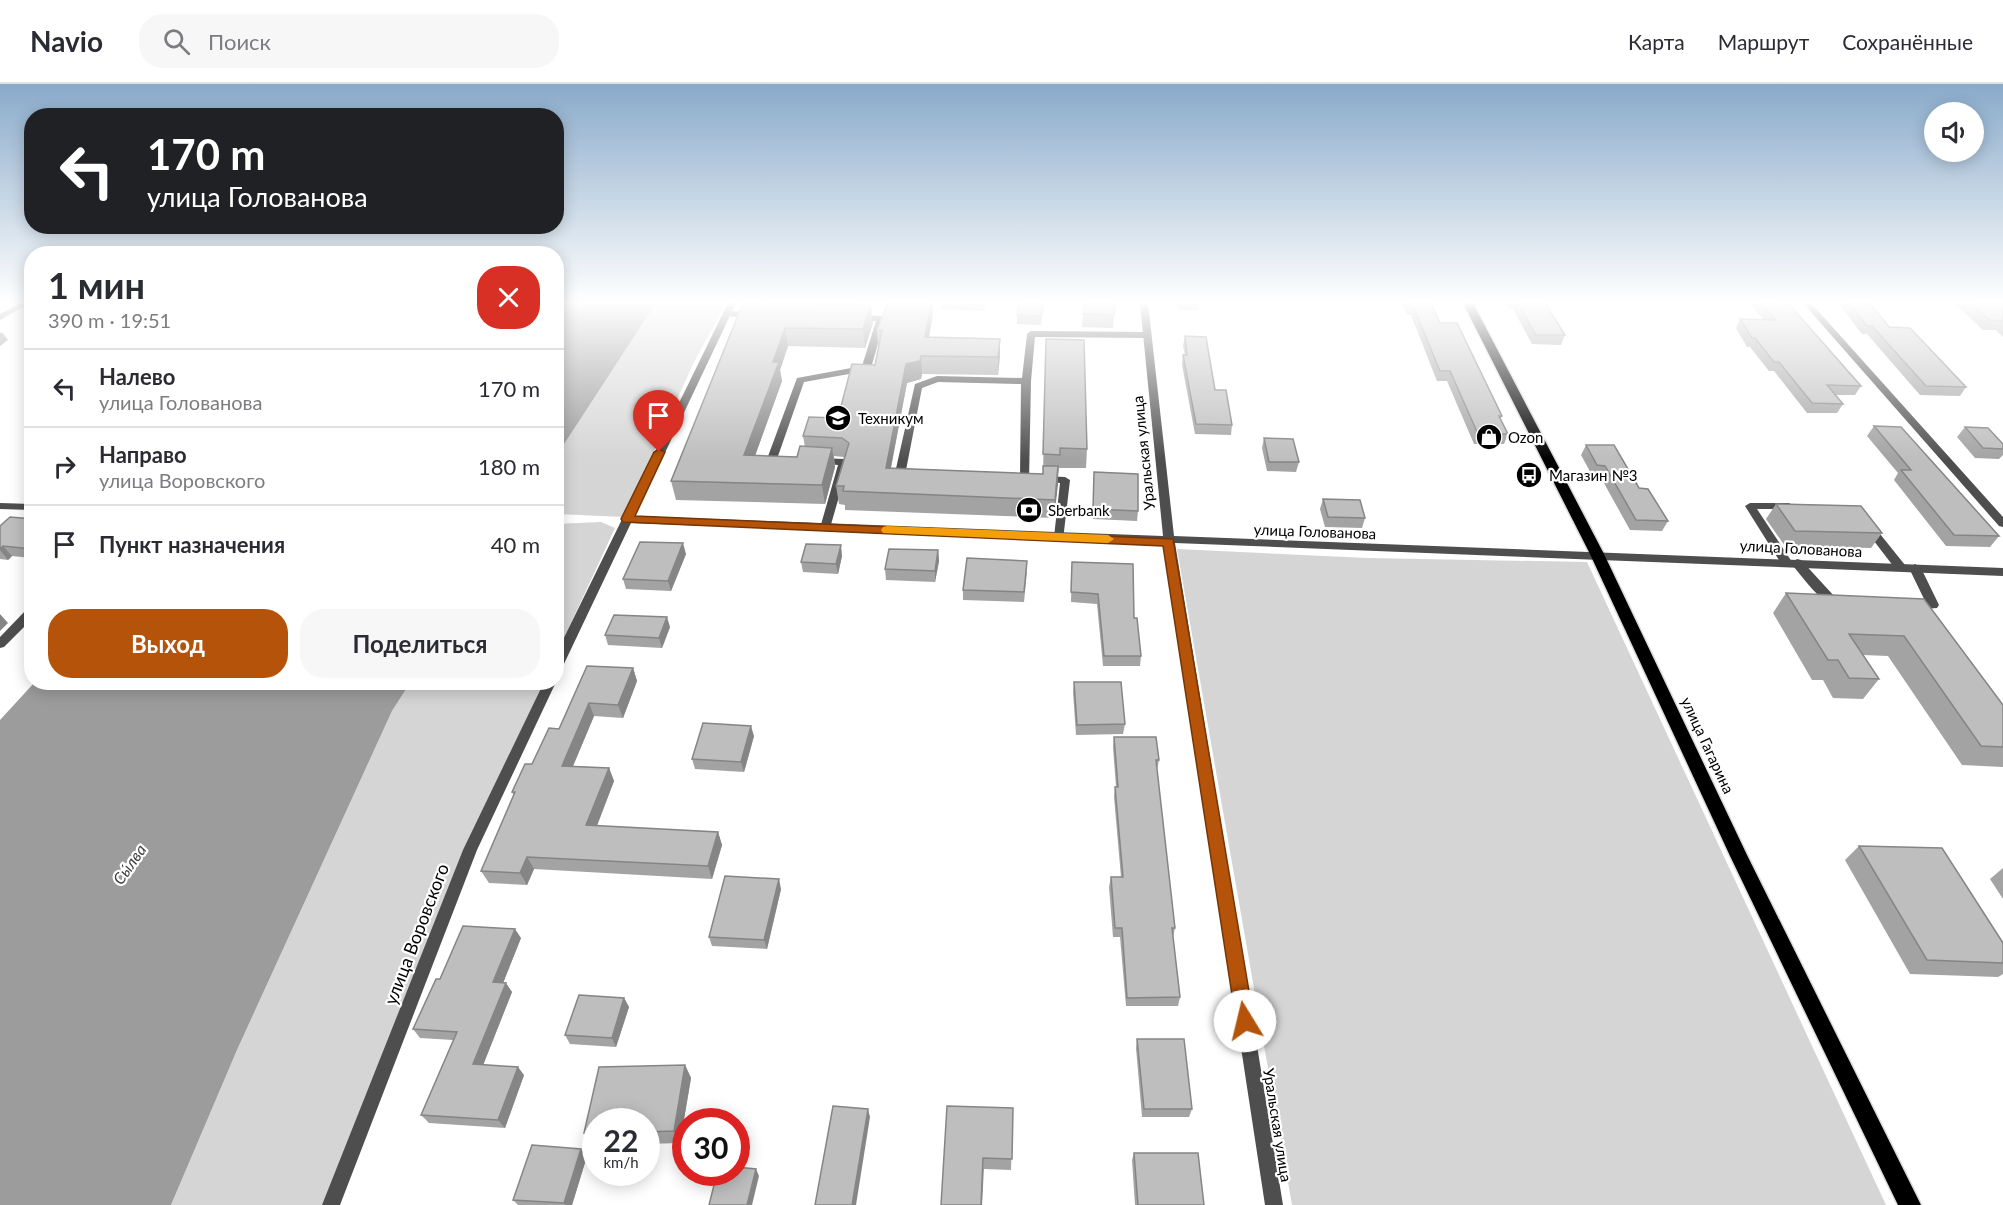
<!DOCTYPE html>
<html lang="ru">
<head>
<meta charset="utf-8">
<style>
  :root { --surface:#fff; --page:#f7f7f7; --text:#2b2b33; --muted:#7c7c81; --line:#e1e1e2; --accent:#b45309 }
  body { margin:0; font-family:Lato,sans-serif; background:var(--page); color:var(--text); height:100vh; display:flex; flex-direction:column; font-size:22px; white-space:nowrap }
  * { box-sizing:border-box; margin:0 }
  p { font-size:20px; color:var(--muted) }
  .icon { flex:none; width:33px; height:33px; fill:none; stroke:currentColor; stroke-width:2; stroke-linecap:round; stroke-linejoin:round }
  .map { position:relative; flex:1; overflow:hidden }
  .panel { position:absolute; left:24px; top:162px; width:540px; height:444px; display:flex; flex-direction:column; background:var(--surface); border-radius:24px; box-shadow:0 3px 15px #0003 }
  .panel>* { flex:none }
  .guide { position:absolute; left:24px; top:24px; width:540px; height:126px; border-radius:24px; box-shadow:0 3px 15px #0003; background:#202124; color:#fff; overflow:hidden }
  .tools { position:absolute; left:1924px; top:18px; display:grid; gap:12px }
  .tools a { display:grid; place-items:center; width:60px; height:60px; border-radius:50%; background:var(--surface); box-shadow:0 3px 15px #0003; font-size:30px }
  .speed { position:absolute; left:582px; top:1024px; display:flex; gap:12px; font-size:30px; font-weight:700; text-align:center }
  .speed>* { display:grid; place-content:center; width:78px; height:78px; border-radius:50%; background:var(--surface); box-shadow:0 3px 15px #0003; line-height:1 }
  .speed small { font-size:15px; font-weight:400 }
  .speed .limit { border:9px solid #d22; background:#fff; color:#111 }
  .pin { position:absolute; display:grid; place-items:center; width:51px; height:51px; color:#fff; margin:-62px -26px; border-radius:50% 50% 50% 0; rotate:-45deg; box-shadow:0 0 6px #0007 }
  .pin .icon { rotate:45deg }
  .me { position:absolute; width:66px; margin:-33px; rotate:351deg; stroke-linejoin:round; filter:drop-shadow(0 0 4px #0008) }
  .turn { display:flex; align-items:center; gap:21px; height:126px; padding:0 24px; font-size:27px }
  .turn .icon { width:78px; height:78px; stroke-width:2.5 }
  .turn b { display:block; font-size:42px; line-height:51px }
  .round { display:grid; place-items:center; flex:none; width:63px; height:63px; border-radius:24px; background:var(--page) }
  .headline { display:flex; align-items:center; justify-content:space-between; height:102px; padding:0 24px }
  h1 { font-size:36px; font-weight:700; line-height:45px }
  .primary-button { display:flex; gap:12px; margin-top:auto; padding:12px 24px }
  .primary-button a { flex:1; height:69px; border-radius:24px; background:var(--accent); color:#fff; font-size:24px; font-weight:700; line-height:69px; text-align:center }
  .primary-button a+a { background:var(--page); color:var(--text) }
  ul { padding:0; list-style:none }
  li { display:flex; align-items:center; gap:18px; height:78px; padding:0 24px; border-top:2px solid var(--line) }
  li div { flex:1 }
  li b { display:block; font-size:22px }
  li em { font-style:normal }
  header { display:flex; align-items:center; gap:36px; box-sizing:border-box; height:84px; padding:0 30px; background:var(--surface); border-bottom:2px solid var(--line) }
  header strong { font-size:28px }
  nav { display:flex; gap:33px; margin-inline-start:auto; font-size:21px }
  .search { width:420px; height:54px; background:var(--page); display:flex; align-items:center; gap:15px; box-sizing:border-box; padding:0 21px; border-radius:24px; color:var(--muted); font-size:22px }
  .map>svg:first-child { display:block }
  .green { fill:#d5d5d5 }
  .water { fill:#9c9c9c }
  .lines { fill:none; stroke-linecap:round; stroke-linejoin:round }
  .primary-casing { stroke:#dbdbdb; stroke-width:3 }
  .lane { fill:#4e4e4e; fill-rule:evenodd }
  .street { fill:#4e4e4e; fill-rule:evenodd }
  .primary { fill:#000; fill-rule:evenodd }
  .wall { fill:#a3a3a3 }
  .shaded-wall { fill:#858585 }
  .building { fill:#bebebe; stroke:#858585; stroke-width:1.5 }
  .route { fill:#b45309; stroke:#753606; stroke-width:1.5 }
  .slow { fill:#f59e0b }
  .labels { text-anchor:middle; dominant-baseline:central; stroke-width:4.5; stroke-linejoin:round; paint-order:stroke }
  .poi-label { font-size:15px; fill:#000; stroke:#fff; text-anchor:start }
  .street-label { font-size:15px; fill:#000; stroke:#fff }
  .water-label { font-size:16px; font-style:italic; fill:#3d3d3d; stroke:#fff }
  .near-street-label { font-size:18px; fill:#000; stroke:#fff }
</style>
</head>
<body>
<header>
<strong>Navio</strong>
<div class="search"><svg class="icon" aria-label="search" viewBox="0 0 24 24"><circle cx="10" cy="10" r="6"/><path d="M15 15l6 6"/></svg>Поиск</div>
<nav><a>Карта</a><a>Маршрут</a><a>Сохранённые</a></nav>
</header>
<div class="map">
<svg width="2003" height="1121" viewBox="0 0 2003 1121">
  <rect width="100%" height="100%" fill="#fff"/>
  <g class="green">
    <path d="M656 219H726L693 280 624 433 557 430V371Z"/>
    <path d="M601 438 615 444 557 569 556 440Z"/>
    <path d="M1177 465 1368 474 1587 478 1886 1121H1292Z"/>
    <path d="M410 599H543L470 766 326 1121H171L237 966 392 627Z"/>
  </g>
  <g class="water">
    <path d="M557 219H656L557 371 556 219Z"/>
    <path d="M34 599H410L392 627 237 966 171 1121H0V636Z"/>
  </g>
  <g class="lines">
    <g class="primary-casing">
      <path id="primary" d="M1463 219H1473L1604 470 1747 771 1921 1121H1898L1731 774 1590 470Z"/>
    </g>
    <g class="lane">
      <path d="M726 227 755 228 759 231 755 234 723 232V228Z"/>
      <path d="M857 231 881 232 885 235 871 284 866 287 804 298 778 372 788 374 789 376 784 379 768 377 767 375 797 294 862 282 876 237 854 236V232Z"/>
      <path d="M1031 247 1148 248 1152 251 1148 254 1035 253 1031 297 1029 396H1021L1020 394 1021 300 938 298 922 304 906 386 915 387 916 389 911 392 896 391 895 389 915 300 937 292 1022 294 1027 250Z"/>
      <path d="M819 374 844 375 849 378 830 444 825 447 820 444 838 381 815 379V375Z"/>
      <path d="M1043 392 1065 393 1070 396 1063 456H1055L1054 453 1060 399 1039 397 1038 395Z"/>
      <path d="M1750 419H1789L1794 422 1789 425H1757L1792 478 1790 481H1782L1745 422Z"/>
      <path d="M1868 439 1872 440 1905 481 1907 484 1905 487H1897L1864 444 1863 442 1864 440Z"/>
      <path d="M1797 475 1801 476 1835 513 1843 515 1845 518 1843 521C1823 525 1805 495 1793 482L1791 479Z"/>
      <path d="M1915 480 1921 484 1939 521 1937 524 1912 526 1906 522 1912 518 1925 517 1909 484Z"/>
    </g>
    <g class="street">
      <path d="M20 219H30L0 236V230Z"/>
      <path d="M728 219H736L635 432 1163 452 1140 219H1148L1174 452 2003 484V492L1175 459 1283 1121H1265L1164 459 631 439 562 584 556 588V570Z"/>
      <path d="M1803 219H1811L2003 433V443L1999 442Z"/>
      <path d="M0 419 32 420V426L0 425Z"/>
      <path d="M32 523V535L4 563 0 564V553L28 524Z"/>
      <path d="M544 598H556L477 766 340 1121H322L463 766Z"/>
    </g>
    <use href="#primary" class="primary"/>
  </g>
  <g class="wall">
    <path d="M743 219H857V220L873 239 865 264 788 262 780 286 782 297 755 372 797 373 805 363 803 352 838 334 875 281 878 264 877 246 933 229 929 253 1000 255 998 291 922 290 921 295 907 299 891 384 1043 390 1046 255 1087 365 1086 384H1059L1054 434 845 426V421L839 420 836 402 844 373 834 372 835 383 825 420 676 416 671 397Z"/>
    <path d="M941 219H986L984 227 941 225Z"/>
    <path d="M1044 219 1041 241 1017 240V231Z"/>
    <path d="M1084 219 1114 231 1113 244 1082 243Z"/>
    <path d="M1177 219H1200L1199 226H1178Z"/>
    <path d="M1402 219H1431L1440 239 1502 332 1500 335 1508 350 1504 360H1474L1447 297H1437L1411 231H1407Z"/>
    <path d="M1506 219H1545L1565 251 1561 261 1532 260 1513 225H1510Z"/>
    <path d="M1749 219H1788L1861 302 1855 311H1835L1843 320 1837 329H1807L1774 287H1769L1750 263H1747L1736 244 1740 235 1764 236Z"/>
    <path d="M1838 219H1870L1889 243 1966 303 1960 312 1920 311 1867 250H1862Z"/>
    <path d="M1954 219H2003V253L1996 246H1983Z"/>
    <path d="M1185 252 1215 306 1232 341 1231 351 1195 350 1182 281 1183 271H1185L1183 262Z"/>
    <path d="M1874 342 1999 452 1990 463 1946 462 1894 396 1898 389 1867 352Z"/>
    <path d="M1965 343 2003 360V371L1999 375 1975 374 1957 353Z"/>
    <path d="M1264 354 1299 378 1296 388 1267 387 1262 364Z"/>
    <path d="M1586 361 1639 404 1668 437 1662 447 1630 446 1600 392 1592 391 1581 371Z"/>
    <path d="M1094 388 1138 427 1137 437 1093 435Z"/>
    <path d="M1323 415 1365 434 1362 444 1325 443 1320 425Z"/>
    <path d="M1776 420 1882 449 1871 464 1785 462 1766 435Z"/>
    <path d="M32 435V474L12 472 8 476 0 475V442Z"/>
    <path d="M938 466 939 477 935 498 886 496 885 485Z"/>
    <path d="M686 470 671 507 626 505 623 495Z"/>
    <path d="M842 472 838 490 803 488 801 478Z"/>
    <path d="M1072 478 1134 534 1141 572 1140 582H1103L1097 520 1071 518Z"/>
    <path d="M1027 487 1024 518 963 516V506Z"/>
    <path d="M1786 509 1924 515 2003 663V683L1962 681 1888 572 1863 571 1879 595 1863 615 1833 614 1823 596H1812L1773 529Z"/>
    <path d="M670 543 662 564 608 561 605 551Z"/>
    <path d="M587 582 633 584 637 597 623 634 594 632 573 682 609 684 614 697 597 742 718 748 722 761 712 795 534 785 527 801 489 799 481 787 514 712 512 708 559 645Z"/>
    <path d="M1074 598 1125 640 1123 650 1076 651 1073 608Z"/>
    <path d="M754 652 744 688 695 685 692 675Z"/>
    <path d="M1114 653 1159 676 1157 686 1175 844 1173 853 1180 913 1178 922H1126L1120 853H1113L1109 803 1111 793H1121L1114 713 1115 703H1116L1113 663Z"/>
    <path d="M1859 762 2003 859V890L1998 893 1910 890 1845 776Z"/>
    <path d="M2003 784V815L1990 795Z"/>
    <path d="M781 805 767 865 712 862 709 853Z"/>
    <path d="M521 854 503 898 512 908 483 981 524 991 505 1044 429 1039 421 1031 453 956 420 954 413 945 440 895Z"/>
    <path d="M624 914 629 923 616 963 570 960 565 951Z"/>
    <path d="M1137 955 1192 1025 1189 1033H1142L1136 964Z"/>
    <path d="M685 981 691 994 680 1059 646 1060V1038H596V1061H592L584 1049 599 983Z"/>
    <path d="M1013 1024 1011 1086 984 1085 982 1121H941Z"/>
    <path d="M1134 1069 1204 1121H1135L1132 1076Z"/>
    <path d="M587 1072 572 1121H518L513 1116Z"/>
  </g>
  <g class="shaded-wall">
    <path d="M931 219H933V229L926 271 925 253Z"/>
    <path d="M871 221 873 239 865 264 863 245Z"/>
    <path d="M785 244 788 262 780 286 782 297 748 391 744 371 773 278Z"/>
    <path d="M2 248 8 256 0 262V249Z"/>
    <path d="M1000 255V273L998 291V273Z"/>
    <path d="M921 272 922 290 921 295 907 299 887 403 886 384 906 280Z"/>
    <path d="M832 364 835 383 825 420 822 401Z"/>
    <path d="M1058 382V401L1054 434 1055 416Z"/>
    <path d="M683 459 686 470 671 507 668 497Z"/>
    <path d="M841 461 842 472 838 490 836 480Z"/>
    <path d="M3 462 12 472 8 476 0 466V465Z"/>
    <path d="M938 466 939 477 935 498V487Z"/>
    <path d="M0 530 8 539 0 547Z"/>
    <path d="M667 533 670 543 662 564 659 554Z"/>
    <path d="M633 584 637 597 623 634 618 621Z"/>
    <path d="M589 619 594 632 568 694 562 682Z"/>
    <path d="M751 642 754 652 744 688 741 678Z"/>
    <path d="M609 684 614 697 592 754 586 741Z"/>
    <path d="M718 748 722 761 712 795 708 782Z"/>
    <path d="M527 773 534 785 527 801 520 789Z"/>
    <path d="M779 795 781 805 767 865 764 856Z"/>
    <path d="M515 845 521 854 500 907 493 898Z"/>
    <path d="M506 899 512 908 480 989 473 980Z"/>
    <path d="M624 914 629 923 616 963 612 954Z"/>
    <path d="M685 981 691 994 680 1059 674 1047Z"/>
    <path d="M518 983 524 991 505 1044 498 1036Z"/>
    <path d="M868 1025 870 1033 856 1121H852Z"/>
    <path d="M581 1065 587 1072 572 1121H566L564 1119Z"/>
    <path d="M983 1074 982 1121H981Z"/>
    <path d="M756 1085 759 1092 752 1121H747Z"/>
  </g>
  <g class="building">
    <path d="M743 219H800L871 221 863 245 785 244 773 278H779L744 371 797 373 800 362 832 364 822 401 671 397Z"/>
    <path d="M800 219H854V220Z"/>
    <path d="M888 219H931L925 253 1000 255 998 273 921 272 920 277 906 280 886 384 1043 390V382H1058L1055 416 843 407 844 402H836L849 359 842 354 803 352 809 333 838 334 852 280 875 281 882 246H877Z"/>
    <path d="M1019 219H1043L1041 232 1017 231Z"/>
    <path d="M1084 219H1115L1114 231 1083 230Z"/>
    <path d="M1409 219H1431L1440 239H1457L1502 332H1499L1508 350H1478L1450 287H1440L1413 222H1410Z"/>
    <path d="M1518 219H1545L1565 251H1536Z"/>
    <path d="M1761 219H1788L1861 302 1827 301 1843 320 1812 319 1779 278H1774L1755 254H1752L1740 235 1776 236Z"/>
    <path d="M1849 219H1870L1889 243 1910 244 1966 303 1926 302 1872 242H1867Z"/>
    <path d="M1970 219H2003V237L1990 236Z"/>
    <path d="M1185 252 1206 253 1215 306H1226L1232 341 1196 340 1183 271H1187Z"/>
    <path d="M1046 255 1084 256 1087 365 1060 364V371L1043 370Z"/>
    <path d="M1874 342 1901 343 1999 452 1954 451 1901 386H1911Z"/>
    <path d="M1965 343 1988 344 2003 360V365L1983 364Z"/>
    <path d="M1264 354 1293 355 1299 378H1269Z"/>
    <path d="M1586 361H1614L1639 404 1648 405 1668 437 1636 436 1605 382 1597 381Z"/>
    <path d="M1094 388 1138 390V427L1093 425Z"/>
    <path d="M1323 415 1360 416 1365 434 1328 433Z"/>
    <path d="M1776 420 1861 422 1882 449 1795 447Z"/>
    <path d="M10 433 32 435 31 438H32V465L3 462 0 465V442Z"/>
    <path d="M640 458 683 459 668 497 623 495Z"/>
    <path d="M806 460 841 461 836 480 801 478Z"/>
    <path d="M889 465 938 466 935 487 885 485Z"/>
    <path d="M967 474 1027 477 1024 508 963 506Z"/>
    <path d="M1072 478 1133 480 1134 534H1137L1141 572H1104L1098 510 1071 508Z"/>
    <path d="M1786 509 1924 515 2003 621V663L1981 662 1904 552 1849 550 1879 595 1849 594 1838 576H1828Z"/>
    <path d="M614 531 667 533 659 554 605 551Z"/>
    <path d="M587 582 633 584 618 621 589 619 562 682 609 684 586 741 718 748 708 782 527 773 520 789 481 787 515 708H512L525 680H532L549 644 559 645Z"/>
    <path d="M1074 598H1121L1125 640 1077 641Z"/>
    <path d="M703 639 751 642 741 678 692 675Z"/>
    <path d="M1114 653H1156L1159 676H1156L1175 844H1172L1180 913 1127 914 1122 844H1115L1111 793H1123L1115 703H1118Z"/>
    <path d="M1859 762 1942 764 2003 859V879L1927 876Z"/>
    <path d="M725 792 779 795 764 856 709 853Z"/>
    <path d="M463 842 515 845 493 898 506 899 473 980 518 983 498 1036 421 1031 457 948 413 945 436 895H440Z"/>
    <path d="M579 911 624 914 612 954 565 951Z"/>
    <path d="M1137 955H1184L1192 1025H1144Z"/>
    <path d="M685 981 674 1047 646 1048V1038H596V1049H584L599 983Z"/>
    <path d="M833 1022 868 1025 852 1121H815Z"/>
    <path d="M947 1022 1013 1024 1012 1075 983 1074 981 1121H941Z"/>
    <path d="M532 1061 581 1065 564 1119 513 1116Z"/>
    <path d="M1134 1069H1198L1204 1121H1138Z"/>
    <path d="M736 1083 756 1085 747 1121H709L717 1089H736Z"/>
  </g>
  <linearGradient id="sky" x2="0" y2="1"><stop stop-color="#89aaca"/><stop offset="0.58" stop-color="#fff"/><stop offset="1" stop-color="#fff" stop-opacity="0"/></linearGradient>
  <rect width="2003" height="376" fill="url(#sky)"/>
  <path class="route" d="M659 365 665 368 635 432 1173 455 1254 937 1251 943 1245 945 1239 943 1236 937 1163 462 623 438 621 435 654 368Z"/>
  <path class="slow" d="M887 442 1108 451 1114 455 1108 459 883 449 881 446 883 443Z"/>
  <defs>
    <g id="university-disc" transform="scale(1.35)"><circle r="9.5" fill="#000" stroke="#fff"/><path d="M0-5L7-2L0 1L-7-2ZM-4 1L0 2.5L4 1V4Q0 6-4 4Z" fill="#fff"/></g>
    <g id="shop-disc" transform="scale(1.35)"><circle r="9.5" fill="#000" stroke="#fff"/><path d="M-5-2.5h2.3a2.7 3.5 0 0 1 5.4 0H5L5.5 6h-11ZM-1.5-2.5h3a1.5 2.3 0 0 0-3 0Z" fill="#fff"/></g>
    <g id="bus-disc" transform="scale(1.35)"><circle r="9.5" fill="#000" stroke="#fff"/><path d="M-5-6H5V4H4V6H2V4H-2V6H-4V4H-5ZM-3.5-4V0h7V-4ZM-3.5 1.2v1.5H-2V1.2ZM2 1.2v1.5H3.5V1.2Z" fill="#fff"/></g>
    <g id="bank-disc" transform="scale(1.35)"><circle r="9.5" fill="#000" stroke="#fff"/><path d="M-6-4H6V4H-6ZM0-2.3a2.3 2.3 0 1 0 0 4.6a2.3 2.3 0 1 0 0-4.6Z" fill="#fff"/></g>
  </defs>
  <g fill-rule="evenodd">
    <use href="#university-disc" x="838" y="334"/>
    <use href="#shop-disc" x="1489" y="353"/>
    <use href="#bus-disc" x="1529" y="391"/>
    <use href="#bank-disc" x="1029" y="426"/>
  </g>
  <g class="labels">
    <g class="poi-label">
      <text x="858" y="334">Техникум</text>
      <text x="1508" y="353">Ozon</text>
      <text x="1549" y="391">Магазин №3</text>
      <text x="1048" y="426">Sberbank</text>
    </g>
    <g class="street-label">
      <text transform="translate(1143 369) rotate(-96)">Уральская улица</text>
      <text transform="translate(1315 447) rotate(2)">улица Голованова</text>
      <text transform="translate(1801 464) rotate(3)">улица Голованова</text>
      <text transform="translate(1708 661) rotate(65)">улица Гагарина</text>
      <text transform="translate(1278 1041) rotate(81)">Уральская улица</text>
    </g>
    <g class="water-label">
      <text transform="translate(129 780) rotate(-55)">Сы́лва</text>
    </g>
    <g class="near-street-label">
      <text transform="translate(416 850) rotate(-69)">улица Воровского</text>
    </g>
  </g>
</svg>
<div class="tools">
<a><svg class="icon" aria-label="sound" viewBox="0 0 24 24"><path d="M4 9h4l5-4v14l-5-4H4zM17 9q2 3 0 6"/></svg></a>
</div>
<div class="speed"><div>22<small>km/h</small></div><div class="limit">30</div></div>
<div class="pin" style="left:659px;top:368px;background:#d93025"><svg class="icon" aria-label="arrive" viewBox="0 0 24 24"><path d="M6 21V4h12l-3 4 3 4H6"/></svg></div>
<svg class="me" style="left:1245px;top:937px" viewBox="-20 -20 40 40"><circle r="19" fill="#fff"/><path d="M0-13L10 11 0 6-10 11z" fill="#b45309"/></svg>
<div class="guide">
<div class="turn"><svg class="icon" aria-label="left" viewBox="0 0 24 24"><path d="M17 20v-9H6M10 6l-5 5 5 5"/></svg><div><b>170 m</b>улица Голованова</div></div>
</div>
<section class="panel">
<div class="headline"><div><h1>1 мин</h1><p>390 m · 19:51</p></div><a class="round" style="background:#d93025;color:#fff"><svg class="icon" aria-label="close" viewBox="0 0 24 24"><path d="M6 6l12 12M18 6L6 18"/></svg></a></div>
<ul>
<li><svg class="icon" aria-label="left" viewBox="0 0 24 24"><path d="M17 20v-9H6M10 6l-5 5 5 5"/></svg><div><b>Налево</b><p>улица Голованова</p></div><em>170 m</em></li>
<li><svg class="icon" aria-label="right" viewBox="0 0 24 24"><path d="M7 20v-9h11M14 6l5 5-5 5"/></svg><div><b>Направо</b><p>улица Воровского</p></div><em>180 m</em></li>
<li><svg class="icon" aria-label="arrive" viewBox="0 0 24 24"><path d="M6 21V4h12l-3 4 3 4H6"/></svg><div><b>Пункт назначения</b></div><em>40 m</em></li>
</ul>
<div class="primary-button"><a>Выход</a><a>Поделиться</a></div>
</section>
</div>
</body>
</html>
